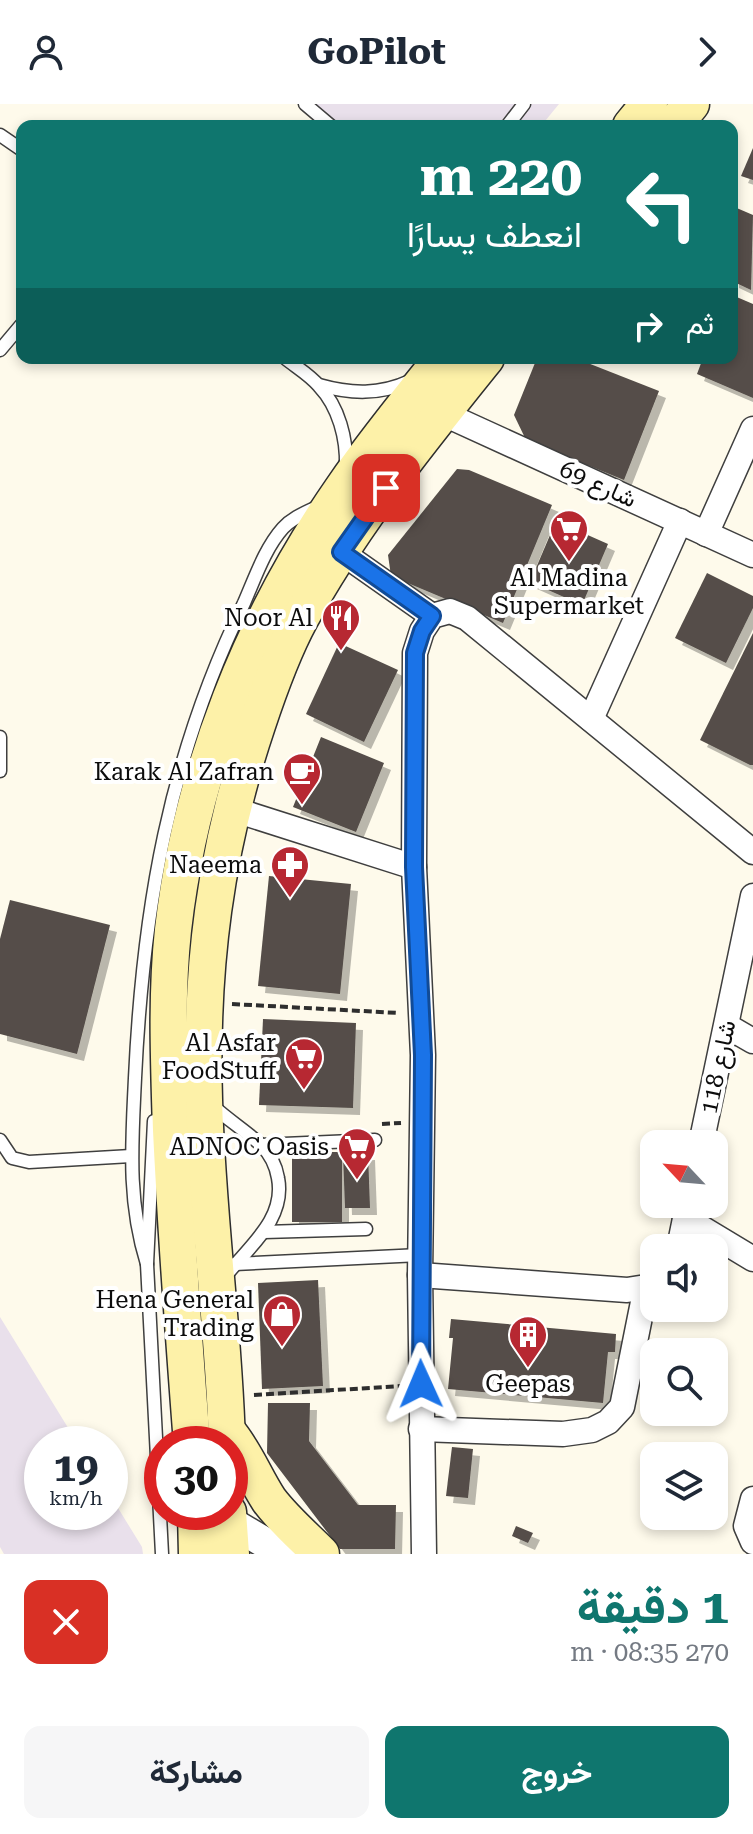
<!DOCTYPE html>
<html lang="ar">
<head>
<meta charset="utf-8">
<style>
  :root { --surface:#fff; --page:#f6f6f7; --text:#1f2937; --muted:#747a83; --accent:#0f766e }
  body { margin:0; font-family:"Roboto Serif",Vazirmatn,serif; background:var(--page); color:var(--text); direction:rtl; height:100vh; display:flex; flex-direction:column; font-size:30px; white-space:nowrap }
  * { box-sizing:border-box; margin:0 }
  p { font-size:26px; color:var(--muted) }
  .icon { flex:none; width:44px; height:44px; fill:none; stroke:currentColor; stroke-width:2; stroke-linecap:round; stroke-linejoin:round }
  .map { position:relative; height:1450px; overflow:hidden; direction:ltr }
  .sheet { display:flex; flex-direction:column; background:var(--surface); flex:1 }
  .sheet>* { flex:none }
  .top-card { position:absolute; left:16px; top:16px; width:722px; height:244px; border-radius:16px; box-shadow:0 4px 12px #0003; direction:rtl; background:#0f766e; color:#fff; overflow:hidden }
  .needle { width:52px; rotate:296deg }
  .controls { position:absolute; left:640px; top:1026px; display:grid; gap:16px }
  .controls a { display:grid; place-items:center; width:88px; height:88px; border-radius:16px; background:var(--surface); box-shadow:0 4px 12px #0003; font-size:40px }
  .speed { position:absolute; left:24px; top:1322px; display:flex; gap:16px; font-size:40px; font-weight:700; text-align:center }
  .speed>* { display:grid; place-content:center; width:104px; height:104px; border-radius:50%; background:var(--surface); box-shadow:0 4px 12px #0003; line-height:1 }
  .speed small { font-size:20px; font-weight:400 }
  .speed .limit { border:12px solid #d22; background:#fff; color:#111 }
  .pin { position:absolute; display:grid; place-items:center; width:68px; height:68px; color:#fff; margin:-34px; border-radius:16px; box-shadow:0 4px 12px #0006 }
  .me { position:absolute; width:88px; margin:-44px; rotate:359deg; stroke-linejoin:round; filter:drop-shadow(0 0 6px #0008) }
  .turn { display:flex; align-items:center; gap:28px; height:168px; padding:0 24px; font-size:36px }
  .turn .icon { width:104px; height:104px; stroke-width:2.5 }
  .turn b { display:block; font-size:56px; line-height:68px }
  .then { display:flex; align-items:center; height:76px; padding:0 24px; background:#0003; gap:16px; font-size:30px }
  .round { display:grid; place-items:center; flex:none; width:84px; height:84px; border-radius:16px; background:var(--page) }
  .headline { display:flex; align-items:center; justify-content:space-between; height:136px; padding:0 24px }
  h1 { font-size:48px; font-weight:700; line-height:60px; color:var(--accent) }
  .cta { display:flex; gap:16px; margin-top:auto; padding:16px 24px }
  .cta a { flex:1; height:92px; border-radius:16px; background:var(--accent); color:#fff; font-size:32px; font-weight:700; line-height:92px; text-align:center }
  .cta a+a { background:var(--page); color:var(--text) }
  header { display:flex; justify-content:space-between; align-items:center; height:104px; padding:0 24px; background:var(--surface); font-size:36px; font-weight:700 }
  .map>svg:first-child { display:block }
  .industrial { fill:#e9e0eb }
  .building { fill:#544d48; filter:url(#shadow) }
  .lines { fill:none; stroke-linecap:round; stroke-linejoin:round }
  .service-casing { stroke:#3f3f3f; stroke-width:15 }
  .minor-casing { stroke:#3f3f3f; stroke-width:27 }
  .tertiary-casing { stroke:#3f3f3f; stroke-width:33 }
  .secondary-casing { stroke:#2e2e2e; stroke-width:39 }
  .path { stroke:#2e2e2e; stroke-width:4; stroke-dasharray:8 4; stroke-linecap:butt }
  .service { stroke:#fff; stroke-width:12 }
  .minor { stroke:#fff; stroke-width:24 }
  .tertiary { stroke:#fff; stroke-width:30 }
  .secondary { stroke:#fdf1a8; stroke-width:36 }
  .route-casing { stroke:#114b97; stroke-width:20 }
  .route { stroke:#1a73e8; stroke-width:14 }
  .labels { text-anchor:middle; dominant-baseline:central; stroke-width:8; stroke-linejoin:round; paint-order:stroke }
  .street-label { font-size:24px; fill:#0c0c0c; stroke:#fff }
  .poi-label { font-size:24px; fill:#0c0c0c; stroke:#fff; text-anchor:end }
</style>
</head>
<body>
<header><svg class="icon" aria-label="forward" viewBox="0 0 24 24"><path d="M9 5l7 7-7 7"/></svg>GoPilot<svg class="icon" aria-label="person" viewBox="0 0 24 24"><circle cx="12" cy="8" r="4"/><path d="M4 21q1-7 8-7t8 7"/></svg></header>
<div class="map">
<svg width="753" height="1450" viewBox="0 0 753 1450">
  <defs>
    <filter id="shadow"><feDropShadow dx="7" dy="7" stdDeviation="0" flood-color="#0004"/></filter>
  </defs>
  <rect width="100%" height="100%" fill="#fefaeb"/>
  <g class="industrial">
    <path d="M302 0H559L541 22H333Z"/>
    <path d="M0 1213 78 1340H42V1408H110V1391L142 1443 143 1450H4L0 1443Z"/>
  </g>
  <g class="building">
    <path d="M753 44V76L741 72Z"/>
    <path d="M732 102 753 111 751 186 732 177Z"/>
    <path d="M732 191 753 200V294L697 270 703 254H732Z"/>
    <path d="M537 254H575L659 287 624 376 526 336 514 311Z"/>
    <path d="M457 365 469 366 552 401 503 519 391 472 388 451Z"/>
    <path d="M556 417 608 440 582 501 530 478Z"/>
    <path d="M707 469 753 492V504L726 559 675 534Z"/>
    <path d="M753 529V661H750L700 636Z"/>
    <path d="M339 539 398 566 364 638 306 610Z"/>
    <path d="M321 633 384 659 356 728 293 703Z"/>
    <path d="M269 772 351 780 340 890 258 882Z"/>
    <path d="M10 796 110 821 77 950 0 930V835Z"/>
    <path d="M263 915 356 919 353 1004 259 1001Z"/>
    <rect x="292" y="1048" width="50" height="70"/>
    <path d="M368 1049 370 1104H345L343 1050Z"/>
    <path d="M318 1176 323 1282 262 1285 258 1179Z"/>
    <path d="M451 1215 616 1230 615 1248H608L603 1299 448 1285 453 1234H449Z"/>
    <path d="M268 1299H310L309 1337 358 1401H396L395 1445H340L267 1349Z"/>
    <path d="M452 1343 473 1345 468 1394 446 1392Z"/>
    <path d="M516 1422 533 1429 528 1439 512 1432Z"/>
  </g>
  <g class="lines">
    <g class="service-casing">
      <g id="service">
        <path d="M305 0 331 22"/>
        <path d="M507 22 524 0"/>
        <path d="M0 31 22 46"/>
        <path d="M0 246 22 220"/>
        <path d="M285 254C296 263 310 271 319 282 339 303 347 335 346 363"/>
        <path d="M319 281C351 290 380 291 410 277"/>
        <path d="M0 633V667"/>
        <path d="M213 1002C228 1016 246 1027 261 1041 270 1050 276 1062 278 1074 286 1116 248 1143 224 1174"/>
        <path d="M154 1017 147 1160 162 1450"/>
        <path d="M0 1036 12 1054 29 1058 131 1052"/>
        <path d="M261 1041 375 1036"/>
        <path d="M264 1128 366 1125"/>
        <path d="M147 1160C127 1096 132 1039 135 974 143 804 169 653 244 499 255 474 265 444 283 424 293 413 307 408 319 402"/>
        <path d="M235 1160 420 1151"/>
      </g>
    </g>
    <g class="minor-casing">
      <g id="minor">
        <path d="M442 309 753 451"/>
        <path d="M706 430 753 325"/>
        <path d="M341 448 432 512"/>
        <path d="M591 615 680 417"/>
        <path d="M232 705 414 763"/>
        <path d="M727 922 753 937"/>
        <path d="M701 1040 753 792"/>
        <path d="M685 1114 753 1155"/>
        <path d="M679 1144 688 1100"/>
        <path d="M420 1171 627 1186 646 1183 654 1178"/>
        <path d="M421 1325 563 1330 592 1326 608 1318 622 1303 646 1183"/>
        <path d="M753 1395 746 1422 753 1438"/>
        <path d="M424 1450 420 1171 423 951 414 763 415 549 422 527 432 512 450 507 467 514 753 748"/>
      </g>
    </g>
    <g class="tertiary-casing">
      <path id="tertiary" d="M215 1409 284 1450"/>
    </g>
    <g class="secondary-casing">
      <g id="secondary">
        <path d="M631 22 649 0"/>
        <path d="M673 22 691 0"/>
        <path d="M227 1327C245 1348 254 1373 269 1396 284 1416 303 1432 321 1450"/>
        <path d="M192 1340C184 1235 176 1131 171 1026 169 959 166 892 173 826 191 667 252 515 343 384 374 339 409 296 443 254"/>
        <path d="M227 1340C224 1226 207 1111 204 996 200 864 215 746 257 621 269 585 282 548 300 515 351 421 420 336 486 254"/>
        <path d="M196 1408 197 1450"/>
        <path d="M228 1408 231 1450"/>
      </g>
    </g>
    <g class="path">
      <path d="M232 900 399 909"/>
      <path d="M382 1020 401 1019"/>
      <path d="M254 1291 401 1282"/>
    </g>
    <use href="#service" class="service"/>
    <use href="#minor" class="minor"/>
    <use href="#tertiary" class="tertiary"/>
    <use href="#secondary" class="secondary"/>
  </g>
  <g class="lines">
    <g class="route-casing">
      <path id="route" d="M386 384 341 448 432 512 422 527 415 549 414 763 423 951 421 1280"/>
    </g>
    <use href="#route" class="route"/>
  </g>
  <defs>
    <g id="supermarket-pin" transform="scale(2)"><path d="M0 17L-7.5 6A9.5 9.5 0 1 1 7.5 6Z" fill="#b72832" stroke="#fff"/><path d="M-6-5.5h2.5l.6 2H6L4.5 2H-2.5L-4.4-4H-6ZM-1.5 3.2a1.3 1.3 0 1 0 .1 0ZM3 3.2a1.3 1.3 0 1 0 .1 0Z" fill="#fff"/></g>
    <g id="restaurant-pin" transform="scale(2)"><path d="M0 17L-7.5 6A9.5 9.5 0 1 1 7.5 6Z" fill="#b72832" stroke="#fff"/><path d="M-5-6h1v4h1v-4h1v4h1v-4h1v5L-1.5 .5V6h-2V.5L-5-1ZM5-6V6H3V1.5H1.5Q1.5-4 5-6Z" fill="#fff"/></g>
    <g id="cafe-pin" transform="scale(2)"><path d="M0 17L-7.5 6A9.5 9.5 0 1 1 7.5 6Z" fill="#b72832" stroke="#fff"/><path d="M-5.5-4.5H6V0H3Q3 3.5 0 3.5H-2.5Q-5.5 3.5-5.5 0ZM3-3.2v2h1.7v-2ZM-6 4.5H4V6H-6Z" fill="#fff"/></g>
    <g id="pharmacy-pin" transform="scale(2)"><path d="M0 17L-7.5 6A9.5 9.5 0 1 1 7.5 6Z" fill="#b72832" stroke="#fff"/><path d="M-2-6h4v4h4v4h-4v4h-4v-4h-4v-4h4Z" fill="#fff"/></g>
    <g id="shop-pin" transform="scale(2)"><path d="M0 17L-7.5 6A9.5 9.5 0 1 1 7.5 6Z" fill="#b72832" stroke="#fff"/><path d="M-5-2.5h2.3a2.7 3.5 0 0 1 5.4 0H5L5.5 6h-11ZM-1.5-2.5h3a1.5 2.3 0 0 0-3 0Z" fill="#fff"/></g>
    <g id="building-pin" transform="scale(2)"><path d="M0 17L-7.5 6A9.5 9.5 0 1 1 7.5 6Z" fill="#b72832" stroke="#fff"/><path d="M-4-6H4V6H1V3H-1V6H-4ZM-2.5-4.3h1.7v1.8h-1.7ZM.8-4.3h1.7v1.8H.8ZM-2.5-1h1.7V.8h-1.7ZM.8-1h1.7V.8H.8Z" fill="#fff"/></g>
  </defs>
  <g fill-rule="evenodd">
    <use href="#supermarket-pin" x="569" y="425"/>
    <use href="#restaurant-pin" x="341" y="514"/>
    <use href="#cafe-pin" x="302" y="668"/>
    <use href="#pharmacy-pin" x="290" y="761"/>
    <use href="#supermarket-pin" x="304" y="953"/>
    <use href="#supermarket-pin" x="357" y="1043"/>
    <use href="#shop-pin" x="282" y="1210"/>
    <use href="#building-pin" x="528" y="1231"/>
  </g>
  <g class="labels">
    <g class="street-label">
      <text transform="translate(598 380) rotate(24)">شارع 69</text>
      <text transform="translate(718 963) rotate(-78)">شارع 118</text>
    </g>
    <g class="poi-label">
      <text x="569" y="474" text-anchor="middle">Al Madina<tspan x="569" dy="28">Supermarket</tspan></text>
      <text x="313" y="514">Noor Al</text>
      <text x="274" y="668">Karak Al Zafran</text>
      <text x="262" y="761">Naeema</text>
      <text x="276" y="939">Al Asfar<tspan x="276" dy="28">FoodStuff</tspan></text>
      <text x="329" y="1043">ADNOC Oasis</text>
      <text x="254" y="1196">Hena General<tspan x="254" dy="28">Trading</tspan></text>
      <text x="528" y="1280" text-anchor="middle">Geepas</text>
    </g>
  </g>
</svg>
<div class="controls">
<a><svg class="needle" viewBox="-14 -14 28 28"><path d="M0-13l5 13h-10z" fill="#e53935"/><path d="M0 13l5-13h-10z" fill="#747a83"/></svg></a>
<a><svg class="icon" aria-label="sound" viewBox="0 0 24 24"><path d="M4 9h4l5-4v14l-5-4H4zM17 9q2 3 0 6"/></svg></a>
<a><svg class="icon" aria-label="search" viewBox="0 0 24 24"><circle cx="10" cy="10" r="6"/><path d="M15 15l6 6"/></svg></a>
<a><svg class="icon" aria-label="layers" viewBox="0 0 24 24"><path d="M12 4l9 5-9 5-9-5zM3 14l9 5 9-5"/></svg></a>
</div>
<div class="speed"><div>19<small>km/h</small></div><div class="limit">30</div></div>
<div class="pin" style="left:386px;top:384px;background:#d93025"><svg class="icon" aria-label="arrive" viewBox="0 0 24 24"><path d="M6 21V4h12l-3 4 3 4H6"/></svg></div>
<svg class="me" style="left:421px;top:1280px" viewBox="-20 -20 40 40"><path d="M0-17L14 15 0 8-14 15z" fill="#1a73e8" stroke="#fff" stroke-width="4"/></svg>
<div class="top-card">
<div class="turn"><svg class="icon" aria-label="left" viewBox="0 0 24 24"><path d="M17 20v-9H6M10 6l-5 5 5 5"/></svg><div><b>220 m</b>انعطف يسارًا</div></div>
<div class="then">ثم<svg class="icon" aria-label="right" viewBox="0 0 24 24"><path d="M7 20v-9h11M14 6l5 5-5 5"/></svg></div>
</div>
</div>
<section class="sheet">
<div class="headline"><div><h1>1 دقيقة</h1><p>270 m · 08:35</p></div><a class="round" style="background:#d93025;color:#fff"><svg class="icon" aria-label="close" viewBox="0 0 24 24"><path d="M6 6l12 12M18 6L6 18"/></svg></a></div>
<div class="cta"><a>خروج</a><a>مشاركة</a></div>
</section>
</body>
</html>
